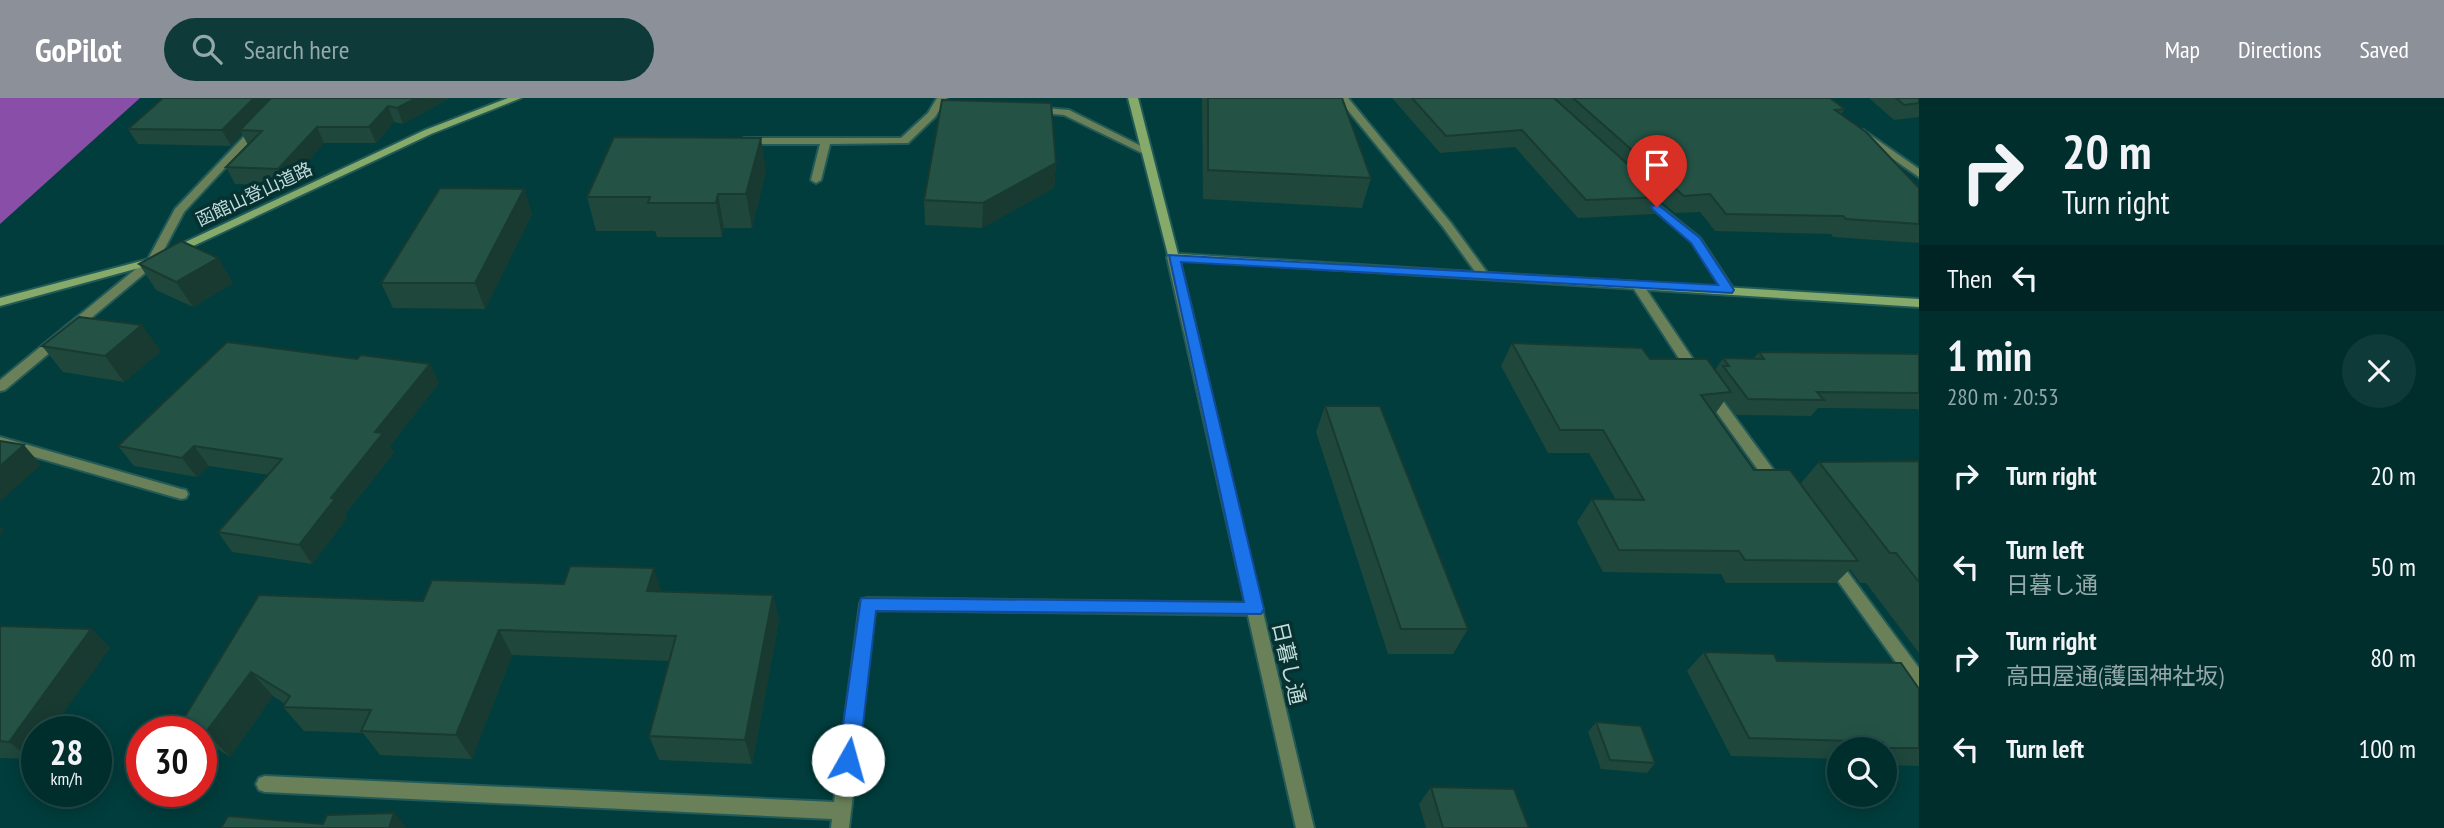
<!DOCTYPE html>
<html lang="en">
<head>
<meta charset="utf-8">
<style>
  :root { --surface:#002e2d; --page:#0e3a39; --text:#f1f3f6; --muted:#95a8aa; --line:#224a49; --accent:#8c9099 }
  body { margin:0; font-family:"PT Sans Narrow","Noto Sans JP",sans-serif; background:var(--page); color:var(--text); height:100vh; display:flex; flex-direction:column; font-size:26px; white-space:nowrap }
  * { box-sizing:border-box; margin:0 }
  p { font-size:23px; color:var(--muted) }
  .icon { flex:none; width:38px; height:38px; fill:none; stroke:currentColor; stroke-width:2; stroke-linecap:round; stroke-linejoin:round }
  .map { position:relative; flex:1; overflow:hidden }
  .sheet { display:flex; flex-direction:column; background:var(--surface); width:525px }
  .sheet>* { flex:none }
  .top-card { background:#002e2d; color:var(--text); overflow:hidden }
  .fabs { position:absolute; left:1827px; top:639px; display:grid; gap:14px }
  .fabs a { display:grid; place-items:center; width:70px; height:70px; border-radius:50%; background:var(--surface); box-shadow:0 4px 18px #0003,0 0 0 2px var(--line); font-size:35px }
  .speed { position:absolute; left:21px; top:618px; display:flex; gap:14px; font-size:35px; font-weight:700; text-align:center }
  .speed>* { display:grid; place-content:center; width:91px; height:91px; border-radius:50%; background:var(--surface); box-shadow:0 4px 18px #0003,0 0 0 2px var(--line); line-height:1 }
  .speed small { font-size:18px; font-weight:400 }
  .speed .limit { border:10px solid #d22; background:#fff; color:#111 }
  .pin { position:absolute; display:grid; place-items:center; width:60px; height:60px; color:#fff; margin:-72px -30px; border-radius:50% 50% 50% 0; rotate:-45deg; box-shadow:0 0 7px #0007 }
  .pin .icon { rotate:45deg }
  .me { position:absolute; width:77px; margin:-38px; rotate:7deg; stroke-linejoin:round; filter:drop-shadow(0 0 5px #0008) }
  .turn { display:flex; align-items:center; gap:24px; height:147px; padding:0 28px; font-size:32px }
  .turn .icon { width:91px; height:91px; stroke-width:2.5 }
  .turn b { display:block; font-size:49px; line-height:60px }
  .then { display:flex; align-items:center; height:66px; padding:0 28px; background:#0003; gap:14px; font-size:26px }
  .round { display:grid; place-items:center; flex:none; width:74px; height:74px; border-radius:37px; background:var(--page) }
  .summary { display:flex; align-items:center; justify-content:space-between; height:119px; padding:0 28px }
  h1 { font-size:42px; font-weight:600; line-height:52px }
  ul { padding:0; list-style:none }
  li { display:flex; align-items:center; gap:21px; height:91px; padding:0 28px }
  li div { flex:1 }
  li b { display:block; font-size:26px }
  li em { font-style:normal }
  header { display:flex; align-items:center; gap:42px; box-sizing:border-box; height:98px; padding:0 35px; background:var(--accent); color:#fff }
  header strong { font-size:33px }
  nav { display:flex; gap:38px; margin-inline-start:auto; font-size:24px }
  .search { width:490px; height:63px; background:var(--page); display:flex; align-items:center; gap:18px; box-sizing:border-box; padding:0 24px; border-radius:38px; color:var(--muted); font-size:26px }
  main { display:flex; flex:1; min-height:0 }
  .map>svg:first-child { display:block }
  .forest { fill:#894fa8 }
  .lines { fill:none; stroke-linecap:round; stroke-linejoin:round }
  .service-casing { stroke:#235a58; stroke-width:4 }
  .minor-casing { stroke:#235a58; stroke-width:4 }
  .tertiary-casing { stroke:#235a58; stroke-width:4 }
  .secondary-casing { stroke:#235a58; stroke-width:4 }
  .service { fill:#698058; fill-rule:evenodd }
  .minor { fill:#698058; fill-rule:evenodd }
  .tertiary { fill:#698058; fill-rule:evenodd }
  .secondary { fill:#85aa69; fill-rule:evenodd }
  .wall { fill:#1f473c }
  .shaded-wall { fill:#193a31 }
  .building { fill:#245346; stroke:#193a31; stroke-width:2 }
  .route { fill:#1a73e8; stroke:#114b97; stroke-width:2 }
  .labels { text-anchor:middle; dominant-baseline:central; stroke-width:7; stroke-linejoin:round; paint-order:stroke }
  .far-street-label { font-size:18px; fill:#c1dcda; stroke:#063130 }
  .street-label { font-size:21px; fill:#c1dcda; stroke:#063130 }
</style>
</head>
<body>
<header>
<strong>GoPilot</strong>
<div class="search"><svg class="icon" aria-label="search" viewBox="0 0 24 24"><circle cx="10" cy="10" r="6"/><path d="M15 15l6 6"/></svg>Search here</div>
<nav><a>Map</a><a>Directions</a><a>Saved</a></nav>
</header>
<main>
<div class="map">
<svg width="1919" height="730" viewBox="0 0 1919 730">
  <rect width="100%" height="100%" fill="#003d3c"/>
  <path class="forest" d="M0 0H140L0 126Z"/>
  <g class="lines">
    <g class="service-casing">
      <g id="service">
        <path d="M937 0H947L935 19 908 45 830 46 821 82 816 85 811 82 820 46H744L739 43 744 40H901L928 15Z"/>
        <path d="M1033 9 1069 12 1151 53 1142 55 1064 17 1030 14 1028 12Z"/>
      </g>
    </g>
    <g class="minor-casing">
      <g id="minor">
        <path d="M1338 0H1348L1451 125 1489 177 1487 179H1479L1443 129Z"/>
        <path d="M255 27 263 29 184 114 157 165 5 292 0 293V282L148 161 175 111Z"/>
        <path d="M1857 32H1863L1919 71V79L1857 36Z"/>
        <path d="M1645 96 1700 140 1734 192 1732 195H1724L1692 144 1641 101 1640 99Z"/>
        <path d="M1638 184 1642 185 1701 273 1702 276 1701 279H1691L1632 188Z"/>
        <path d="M1710 291 1715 292 1781 382 1783 386 1781 390H1771L1705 298 1703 295 1705 292Z"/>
        <path d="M0 339 181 391 186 392 188 396 186 400 181 401 0 349Z"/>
        <path d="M1833 459 1838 461 1919 570V590L1913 588 1828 469 1825 465 1828 461Z"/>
        <path d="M868 500 1255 505 1261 506 1263 511 1261 516 1255 517 875 512 849 730H831L832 721 265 694 259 692 256 686 259 680 265 678 834 704 860 506 862 501Z"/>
      </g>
    </g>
    <g class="tertiary-casing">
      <path id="tertiary" d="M1173 156 1179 159 1314 730H1296L1167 159Z"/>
    </g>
    <g class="secondary-casing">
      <g id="secondary">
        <path d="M508 0H521L431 36 157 165 0 208V200L149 161 425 32Z"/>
        <path d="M1128 0H1138L1178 156 1919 201V209L1169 161Z"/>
      </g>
    </g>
    <use href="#service" class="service"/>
    <use href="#minor" class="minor"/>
    <use href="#tertiary" class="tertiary"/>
    <use href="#secondary" class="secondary"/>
  </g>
  <g class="wall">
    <path d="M163 0H450L403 26 394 24 376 45H324L287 87 235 86 226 69 248 47 242 36 231 48 138 46 128 31Z"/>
    <path d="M1202 0H1342L1371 80 1362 110 1203 101Z"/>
    <path d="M1392 0H1830L1845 11 1841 16 1919 90V145L1833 139 1831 136 1715 133 1700 114 1675 115 1662 104 1655 116 1578 120 1515 49 1440 55Z"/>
    <path d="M1869 0H1919V19L1894 22Z"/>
    <path d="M1056 65 1054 90 982 130 925 127 924 102Z"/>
    <path d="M766 73 752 130H724L722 139H657L655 133H596L587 99Z"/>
    <path d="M524 91 532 116 485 211 393 210 381 185Z"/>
    <path d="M218 160 233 185 193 209 156 192 139 166Z"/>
    <path d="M1512 245 1650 261 1715 272 1723 260H1754L1759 254 1919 256V313L1918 311 1818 310 1811 318 1736 317 1725 302 1715 316 1754 372 1800 386 1819 364 1919 363V555L1866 485H1860L1850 471 1836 485H1726L1721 476 1603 474 1577 424 1592 401 1616 402 1589 355H1548L1501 268Z"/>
    <path d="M42 248 161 253 124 284 63 274Z"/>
    <path d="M357 261 430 266 439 285 390 348 394 355 345 416 347 420 312 466 232 454 218 434 269 377 209 368 197 379 134 368 118 348Z"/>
    <path d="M1325 308 1468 531 1453 556H1388L1316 334Z"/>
    <path d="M661 493 773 497 779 523 752 666 659 662 649 638 669 563 512 557 472 661 380 657 363 635 304 633 283 609 285 606 273 598 230 659 208 645 201 638V634H197L184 620 259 497 423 503Z"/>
    <path d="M0 528 91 531 110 550 37 634V653L31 661 0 660Z"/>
    <path d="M1704 554 1777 563 1919 591V668L1885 667V651H1839V661L1731 658 1687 573Z"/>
    <path d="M1596 624 1655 665 1647 675 1601 671 1588 634Z"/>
    <path d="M1431 689 1529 730H1426L1419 706Z"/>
  </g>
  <g class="shaded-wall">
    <path d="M254 0H276L240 32 242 36 231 48 222 32Z"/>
    <path d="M416 0H450L403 26 397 10Z"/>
    <path d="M388 8 394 24 376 45 369 29Z"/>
    <path d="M317 29 324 45 287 87 278 71Z"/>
    <path d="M761 40 766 73 752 130 746 96Z"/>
    <path d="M1056 65 1054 90 982 130 983 105Z"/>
    <path d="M524 91 532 116 485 211 475 185Z"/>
    <path d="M718 96 724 130 722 139 716 105Z"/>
    <path d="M218 160 233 185 193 209 176 184Z"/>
    <path d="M142 227 161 253 124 284 105 258Z"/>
    <path d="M430 266 439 285 390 348 394 355 345 416 347 420 312 466 299 447 375 334Z"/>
    <path d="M24 347 41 367 0 403V368Z"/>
    <path d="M194 348 209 368 197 379 182 360Z"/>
    <path d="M0 428 4 432 0 437Z"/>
    <path d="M654 470 662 496 647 493Z"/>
    <path d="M773 497 779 523 752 666 745 642Z"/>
    <path d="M91 531 110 550 50 634H37V653L31 661 9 644Z"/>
    <path d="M499 532 512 557 472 661 456 637Z"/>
    <path d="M251 574 273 598 230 659 206 634Z"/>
    <path d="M394 715 407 730H389Z"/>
  </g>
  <g class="building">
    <path d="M163 0H254L222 32 128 31Z"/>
    <path d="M271 0H416L397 10 388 8 369 29H317L278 71 226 69 262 33 240 32Z"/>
    <path d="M1208 0H1342L1371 80 1208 72Z"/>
    <path d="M1412 0H1554L1664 99 1586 102 1522 32 1446 38Z"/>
    <path d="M1573 0H1830L1845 11 1835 12 1866 34 1919 90V126L1846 121 1843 118 1726 116 1710 96 1684 98Z"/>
    <path d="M1896 0H1919V5L1904 7Z"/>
    <path d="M942 2 1051 5 1056 65 983 105 924 102Z"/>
    <path d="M614 39 761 40 746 96H718L716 105H648L650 99H587Z"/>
    <path d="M440 90 524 91 475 185H381Z"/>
    <path d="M181 143 218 160 176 184 139 166Z"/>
    <path d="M79 219 142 227 105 258 42 248Z"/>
    <path d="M227 244 357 261 361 257 430 266 375 334 383 335 331 400 335 401 299 447 218 434 282 361 194 348 182 360 118 348Z"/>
    <path d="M1512 245 1642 250 1650 261H1707L1731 294 1701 297 1754 372H1790L1858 463 1745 462 1739 453 1619 452 1592 401 1644 402 1603 332H1560Z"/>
    <path d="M1759 254 1919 256V295L1817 294 1824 302 1748 301 1723 268H1729L1723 260 1764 261Z"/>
    <path d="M1325 308H1380L1468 531H1401Z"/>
    <path d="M0 343 24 347 0 368Z"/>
    <path d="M1919 363V484L1896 455H1890L1819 364Z"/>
    <path d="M570 468 654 470 647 493 773 497 745 642 649 638 676 538 499 532 456 637 361 633 371 612 283 609 290 598 251 574 206 634 184 620 259 497 423 503 432 482 564 486Z"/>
    <path d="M0 528 91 531 9 644 0 643Z"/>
    <path d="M1704 554 1774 556 1777 563 1901 565 1919 591V650H1886L1883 644 1749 640Z"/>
    <path d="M1596 624 1641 628 1655 665 1610 662Z"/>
    <path d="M1431 689 1514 691 1529 730H1443Z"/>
    <path d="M394 715 389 730H221L228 718 323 726 327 717Z"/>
  </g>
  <path class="route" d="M1657 106 1700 140 1734 192 1732 195 1181 164 1264 511 1261 516 876 513 859 662 856 668 848 671 841 668 838 662 861 500 1244 504 1169 157 1718 187 1691 145 1653 112 1651 109Z"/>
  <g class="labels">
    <g class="far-street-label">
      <text transform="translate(254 96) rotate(-25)">函館山登山道路</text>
    </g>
    <g class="street-label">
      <text transform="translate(1289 565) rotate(77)">日暮し通</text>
    </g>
  </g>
</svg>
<div class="fabs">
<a><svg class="icon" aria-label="search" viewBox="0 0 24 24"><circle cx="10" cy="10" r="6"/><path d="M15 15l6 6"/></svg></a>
</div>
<div class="speed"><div>28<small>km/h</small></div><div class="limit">30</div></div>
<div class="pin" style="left:1657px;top:109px;background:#d93025"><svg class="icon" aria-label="arrive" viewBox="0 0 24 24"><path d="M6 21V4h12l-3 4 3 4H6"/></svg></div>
<svg class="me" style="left:848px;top:662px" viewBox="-20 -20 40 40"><circle r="19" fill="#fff"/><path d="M0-13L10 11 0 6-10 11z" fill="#1a73e8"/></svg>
</div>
<section class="sheet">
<div class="top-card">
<div class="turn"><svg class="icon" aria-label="right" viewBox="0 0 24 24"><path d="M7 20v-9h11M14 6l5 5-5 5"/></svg><div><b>20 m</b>Turn right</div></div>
<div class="then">Then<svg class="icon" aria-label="left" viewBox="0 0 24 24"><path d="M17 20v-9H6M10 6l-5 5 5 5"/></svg></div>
</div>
<div class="summary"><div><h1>1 min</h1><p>280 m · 20:53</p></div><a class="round"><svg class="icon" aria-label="close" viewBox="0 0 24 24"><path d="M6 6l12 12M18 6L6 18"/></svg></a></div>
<ul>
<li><svg class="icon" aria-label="right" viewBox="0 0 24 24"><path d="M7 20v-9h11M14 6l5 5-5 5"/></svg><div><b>Turn right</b></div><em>20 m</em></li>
<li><svg class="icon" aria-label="left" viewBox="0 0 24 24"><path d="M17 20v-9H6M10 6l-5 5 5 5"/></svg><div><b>Turn left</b><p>日暮し通</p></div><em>50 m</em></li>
<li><svg class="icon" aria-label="right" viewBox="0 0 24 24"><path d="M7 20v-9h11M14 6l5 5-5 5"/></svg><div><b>Turn right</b><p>高田屋通(護国神社坂)</p></div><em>80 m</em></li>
<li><svg class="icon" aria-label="left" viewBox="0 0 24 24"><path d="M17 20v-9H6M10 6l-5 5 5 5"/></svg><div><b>Turn left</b></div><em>100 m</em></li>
</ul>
</section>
</main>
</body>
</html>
